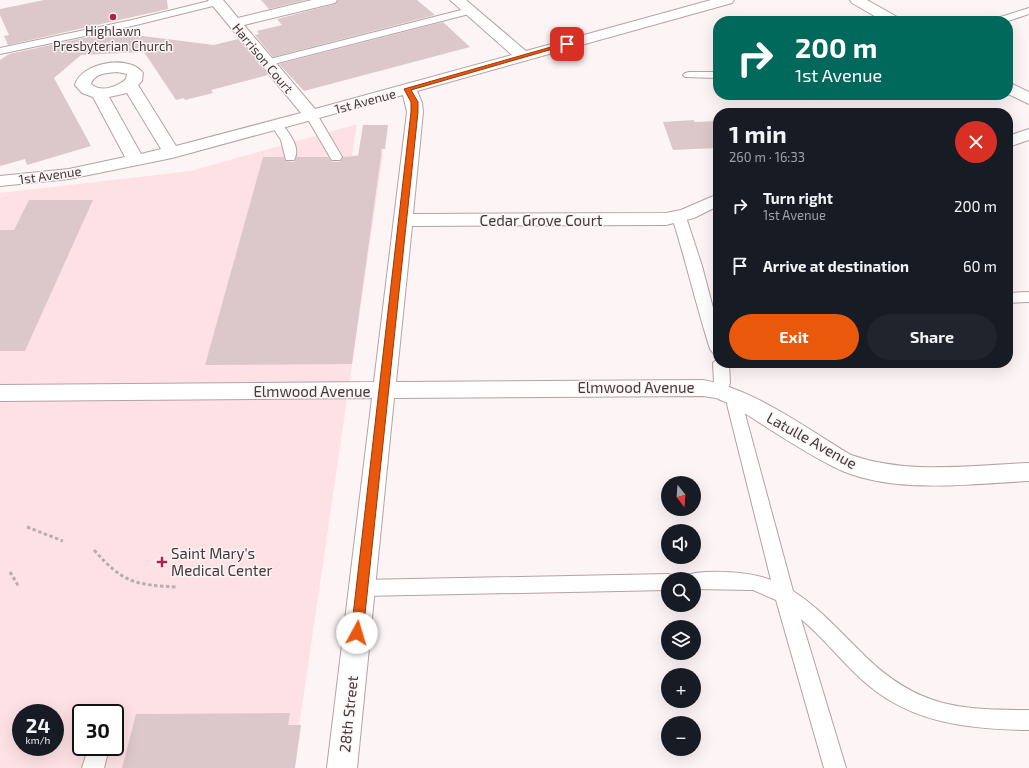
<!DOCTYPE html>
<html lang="en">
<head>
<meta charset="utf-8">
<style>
  :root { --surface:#171b24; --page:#20242c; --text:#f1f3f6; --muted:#9ea1a6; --accent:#ea580c }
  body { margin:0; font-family:"Exo 2",sans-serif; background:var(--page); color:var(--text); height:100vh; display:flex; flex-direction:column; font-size:15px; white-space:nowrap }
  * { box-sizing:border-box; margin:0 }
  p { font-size:13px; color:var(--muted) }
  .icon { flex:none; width:22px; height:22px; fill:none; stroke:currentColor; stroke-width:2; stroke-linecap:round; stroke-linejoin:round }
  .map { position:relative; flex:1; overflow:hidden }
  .sheet { position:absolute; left:713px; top:108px; width:300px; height:260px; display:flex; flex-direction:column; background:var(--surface); border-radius:16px; box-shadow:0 4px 16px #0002 }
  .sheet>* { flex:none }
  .top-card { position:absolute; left:713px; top:16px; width:300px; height:84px; border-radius:16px; box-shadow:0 4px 16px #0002; background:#00695c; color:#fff; overflow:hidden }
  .needle { width:26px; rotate:163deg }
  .buttons { position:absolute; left:661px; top:476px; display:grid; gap:8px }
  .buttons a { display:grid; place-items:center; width:40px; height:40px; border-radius:50%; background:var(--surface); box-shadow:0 4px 16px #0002; font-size:20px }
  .speed { position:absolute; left:12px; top:704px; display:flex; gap:8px; font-size:20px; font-weight:700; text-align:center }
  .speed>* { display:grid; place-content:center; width:52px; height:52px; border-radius:50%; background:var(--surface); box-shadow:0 4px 16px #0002; line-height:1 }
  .speed small { font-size:10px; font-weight:400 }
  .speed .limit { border:2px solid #111; border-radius:6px; background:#fff; color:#111 }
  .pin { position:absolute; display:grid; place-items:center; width:34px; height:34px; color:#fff; margin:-17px; border-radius:8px; box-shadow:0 2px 6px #0006 }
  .me { position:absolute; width:44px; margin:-22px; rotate:6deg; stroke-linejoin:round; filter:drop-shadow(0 0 3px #0008) }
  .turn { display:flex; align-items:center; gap:14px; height:84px; padding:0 16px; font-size:18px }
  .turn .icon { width:52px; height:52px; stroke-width:2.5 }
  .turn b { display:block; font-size:28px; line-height:34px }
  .round { display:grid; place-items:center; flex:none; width:42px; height:42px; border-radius:21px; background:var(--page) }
  .overview { display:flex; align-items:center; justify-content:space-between; height:68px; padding:0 16px }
  h1 { font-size:24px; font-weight:700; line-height:30px }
  .action { display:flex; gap:8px; margin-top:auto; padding:8px 16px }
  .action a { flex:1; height:46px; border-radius:24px; background:var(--accent); color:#fff; font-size:16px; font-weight:700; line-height:46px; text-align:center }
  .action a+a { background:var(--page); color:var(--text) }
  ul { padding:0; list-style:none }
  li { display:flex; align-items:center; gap:12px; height:60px; padding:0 16px }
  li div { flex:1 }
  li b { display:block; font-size:15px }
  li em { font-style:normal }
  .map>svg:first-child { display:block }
  .built { fill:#fee1e5; fill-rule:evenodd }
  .building { fill:#dcc8ca }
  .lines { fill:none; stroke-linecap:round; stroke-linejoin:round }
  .service-casing { stroke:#b5a2a4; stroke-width:2 }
  .minor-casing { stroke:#b5a2a4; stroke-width:2 }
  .path { stroke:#b7aeaf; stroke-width:3; stroke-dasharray:3.5 2.5; stroke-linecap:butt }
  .service { fill:#fff; fill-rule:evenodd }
  .minor { fill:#fff; fill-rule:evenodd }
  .route { fill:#ea580c; stroke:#983908 }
  .poi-dot { fill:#b1204b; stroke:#fdf4f5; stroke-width:1.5 }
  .labels { text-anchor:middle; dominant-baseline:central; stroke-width:3; stroke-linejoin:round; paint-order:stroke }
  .far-poi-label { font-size:13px; fill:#41393a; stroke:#fdf4f5 }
  .far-street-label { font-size:13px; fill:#41393a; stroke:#fdf4f5 }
  .street-label { font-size:15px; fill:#41393a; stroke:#fdf4f5 }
  .poi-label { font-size:15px; fill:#41393a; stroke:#fdf4f5; text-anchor:start }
</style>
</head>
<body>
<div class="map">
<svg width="1029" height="768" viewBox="0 0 1029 768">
  <rect width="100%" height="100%" fill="#fdf4f5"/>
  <path class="built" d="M357 124 352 155 383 154 293 768H0V193L191 171ZM21 713H55V747H21ZM81 713H115V747H81Z"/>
  <g class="building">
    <path d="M44 0H167L168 9 8 45 4 36 9 35 0 15V9Z"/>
    <path d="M261 0H306L269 9Z"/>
    <path d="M338 0H417L435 15 273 57 255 35 259 34 257 31 282 25 277 19 335 4Z"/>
    <path d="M443 22 470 47 304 91 279 64Z"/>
    <path d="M111 32 214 45 238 39 268 75 211 90 213 93 185 100 184 98 176 100 144 52 81 55 54 78 91 146 27 165 25 159 0 166V60L9 54Z"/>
    <path d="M694 120V122L718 121V148L673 150 663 122Z"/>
    <path d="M363 125H388L385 149H382L352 364 205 365 263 157H284L285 161 294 162 297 157H328L332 162H340L343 157 358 156Z"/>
    <path d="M29 200H93L25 351H0V230H14Z"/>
    <path d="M290 713 288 725H301L295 768H122L136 714Z"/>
  </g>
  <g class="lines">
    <g class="service-casing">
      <g id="service">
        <path d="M213 0H221L222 2 221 4 132 26 0 54V48L132 20Z"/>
        <path d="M469 8 474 11 473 13 266 66 260 63 262 61Z"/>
        <path d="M1029 8V14L1008 21H993L994 19Z"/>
        <path d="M689 72H718V78L685 77 683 75 685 73Z"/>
        <path d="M312 112 318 116 342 157 340 160H332L330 157 306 116Z"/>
        <path d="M277 121 281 122C288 132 302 148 294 160H286L281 140 271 125Z"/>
        <path d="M679 213 684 214 686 217 702 266 718 327V354L713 353 710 349C696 305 686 261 672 217L674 214Z"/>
        <path d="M1029 292V302L1008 303V293Z"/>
        <path d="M718 358V363H729L730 383 726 395 720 397 714 395 712 391 714 383 713 363Z"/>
        <path d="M738 392 744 394 746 398 743 404 745 414 793 591C820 608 842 634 865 656 917 707 959 710 1029 710V730C971 729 914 724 868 685 844 665 825 639 801 619L846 768H824L776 600 753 590 694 589V579H686L687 575C707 569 752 572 771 580L727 404 732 394Z"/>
        <path d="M668 574 675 576 676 579H668V590L362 596 355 594 352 588 355 582 362 580Z"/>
        <path d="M93 747 104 749 107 756 104 768H82L88 749Z"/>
      </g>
    </g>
    <g class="minor-casing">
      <g id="minor">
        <path d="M208 0H223L238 18 312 0H337L335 3 244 25 315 109 512 55 450 0H466L526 51 711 0H734L732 3 417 91 422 103 423 112 413 214 666 213 681 210 718 194V206L694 218 666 225 412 226 396 382 703 380C754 389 806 428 851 455 908 475 970 465 1029 463V481C969 484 889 495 834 467 798 449 764 425 730 404L716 398 703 396 394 398 357 768H327L372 398 0 401V385L374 382 407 112 403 95 172 158 69 179 0 186V176L69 169 125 157 93 97 82 93 75 85C81 62 130 54 143 73L142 81 138 85 176 146 301 113ZM117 72 127 74 126 79C117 87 101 93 91 84 94 73 108 73 117 72ZM127 93 161 149 141 154 109 97Z"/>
        <path d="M850 0H867L899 18 901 21H883L852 3Z"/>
        <path d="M1008 82 1029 92V104L1008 94Z"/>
        <path d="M1029 129V140L1008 147V136Z"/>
      </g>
    </g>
    <g class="path">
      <path d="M27 527 63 541"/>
      <path d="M94 550C123 583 135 585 178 587"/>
      <path d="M10 572 19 587"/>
    </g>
    <use href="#service" class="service"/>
    <use href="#minor" class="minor"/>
  </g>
  <path class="route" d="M565 43 570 44 411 90 418 102V112L363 633 361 637 357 638 353 637 351 633 411 112V102L404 89Z"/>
  <g class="poi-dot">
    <circle cx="113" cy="17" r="4"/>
    <path d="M160 556h4v4h4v4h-4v4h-4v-4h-4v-4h4z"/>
  </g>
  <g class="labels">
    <g class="far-poi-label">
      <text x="113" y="31">Highlawn<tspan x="113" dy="15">Presbyterian Church</tspan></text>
    </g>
    <g class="far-street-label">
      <text transform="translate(263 58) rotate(50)">Harrison Court</text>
      <text transform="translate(365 101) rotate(-15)">1st Avenue</text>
      <text transform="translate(50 175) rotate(-8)">1st Avenue</text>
    </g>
    <g class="street-label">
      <text x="541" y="220">Cedar Grove Court</text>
      <text x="636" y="387">Elmwood Avenue</text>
      <text x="312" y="391">Elmwood Avenue</text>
      <text transform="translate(812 440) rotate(29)">Latulle Avenue</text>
      <text transform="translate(348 714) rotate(-84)">28th Street</text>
    </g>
    <g class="poi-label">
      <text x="171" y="553">Saint Mary's<tspan x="171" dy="17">Medical Center</tspan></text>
    </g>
  </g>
</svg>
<div class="buttons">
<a><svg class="needle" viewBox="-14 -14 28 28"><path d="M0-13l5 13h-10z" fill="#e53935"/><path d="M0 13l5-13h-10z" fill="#9ea1a6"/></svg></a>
<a><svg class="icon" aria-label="sound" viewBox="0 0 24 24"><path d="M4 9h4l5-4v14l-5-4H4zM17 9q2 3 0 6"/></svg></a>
<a><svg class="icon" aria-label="search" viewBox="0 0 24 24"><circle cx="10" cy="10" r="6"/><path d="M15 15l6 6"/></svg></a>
<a><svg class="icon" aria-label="layers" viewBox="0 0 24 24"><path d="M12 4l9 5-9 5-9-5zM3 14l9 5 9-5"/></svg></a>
<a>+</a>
<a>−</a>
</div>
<div class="speed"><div>24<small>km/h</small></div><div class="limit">30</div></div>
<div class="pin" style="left:567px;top:44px;background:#d93025"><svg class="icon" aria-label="arrive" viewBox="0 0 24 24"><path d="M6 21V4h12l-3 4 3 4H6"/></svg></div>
<svg class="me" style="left:357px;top:633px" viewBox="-20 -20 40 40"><circle r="19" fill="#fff"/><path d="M0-13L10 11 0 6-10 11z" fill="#ea580c"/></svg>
<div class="top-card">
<div class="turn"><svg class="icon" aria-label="right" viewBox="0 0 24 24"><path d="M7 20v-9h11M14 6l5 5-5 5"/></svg><div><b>200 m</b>1st Avenue</div></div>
</div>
<section class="sheet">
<div class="overview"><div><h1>1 min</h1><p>260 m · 16:33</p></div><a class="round" style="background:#d93025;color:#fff"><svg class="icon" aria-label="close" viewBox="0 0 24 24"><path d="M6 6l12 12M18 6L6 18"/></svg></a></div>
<ul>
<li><svg class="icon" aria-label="right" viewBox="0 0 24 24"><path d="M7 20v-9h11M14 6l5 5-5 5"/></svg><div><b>Turn right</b><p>1st Avenue</p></div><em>200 m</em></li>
<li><svg class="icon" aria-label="arrive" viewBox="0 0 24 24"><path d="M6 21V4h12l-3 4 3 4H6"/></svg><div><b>Arrive at destination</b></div><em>60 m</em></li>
</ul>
<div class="action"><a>Exit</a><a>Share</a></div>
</section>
</div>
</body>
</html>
